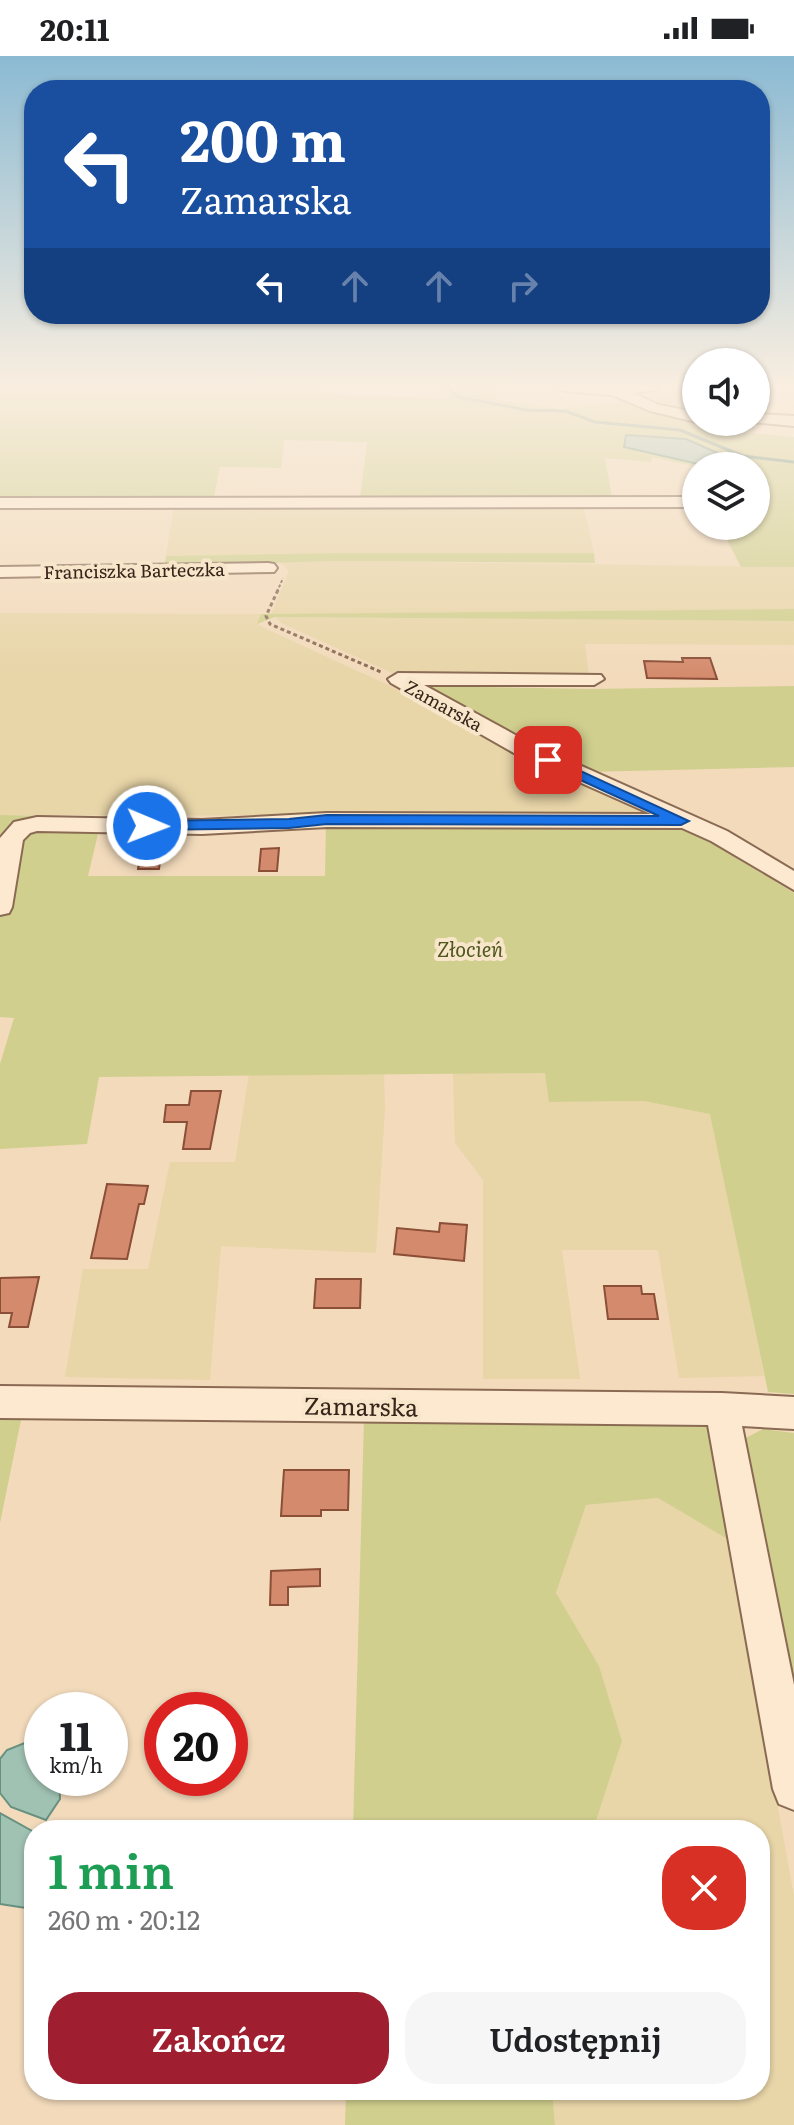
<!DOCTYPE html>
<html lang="pl">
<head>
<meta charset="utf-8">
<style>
  :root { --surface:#fff; --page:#f6f6f6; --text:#202124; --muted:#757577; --accent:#9f1e2f }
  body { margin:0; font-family:Literata,serif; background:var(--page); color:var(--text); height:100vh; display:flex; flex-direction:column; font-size:30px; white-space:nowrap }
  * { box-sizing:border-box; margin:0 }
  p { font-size:26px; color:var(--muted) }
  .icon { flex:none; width:44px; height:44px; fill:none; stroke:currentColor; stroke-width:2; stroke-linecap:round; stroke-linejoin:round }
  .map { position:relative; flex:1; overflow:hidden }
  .drawer { position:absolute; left:24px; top:1764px; width:746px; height:280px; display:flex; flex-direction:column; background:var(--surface); border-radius:32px; box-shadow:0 2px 6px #0004 }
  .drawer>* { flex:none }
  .guide { position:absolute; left:24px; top:24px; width:746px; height:244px; border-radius:32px; box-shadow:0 2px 6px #0004; background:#1a4fa0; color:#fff; overflow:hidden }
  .buttons { position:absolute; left:682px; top:292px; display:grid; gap:16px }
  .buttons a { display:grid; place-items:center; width:88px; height:88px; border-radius:50%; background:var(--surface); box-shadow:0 2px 6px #0004; font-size:40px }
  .speed { position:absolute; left:24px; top:1636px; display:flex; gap:16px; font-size:40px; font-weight:700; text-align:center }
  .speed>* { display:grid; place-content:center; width:104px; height:104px; border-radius:50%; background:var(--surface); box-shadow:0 2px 6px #0004; line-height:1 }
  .speed small { font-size:20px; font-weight:400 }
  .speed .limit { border:12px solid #d22; background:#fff; color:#111 }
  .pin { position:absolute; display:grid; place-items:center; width:68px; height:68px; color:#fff; margin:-34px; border-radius:16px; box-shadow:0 4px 12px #0006 }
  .me { position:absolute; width:88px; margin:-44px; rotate:91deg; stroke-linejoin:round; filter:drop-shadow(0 0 6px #0008) }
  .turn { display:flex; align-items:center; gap:28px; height:168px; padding:0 24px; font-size:36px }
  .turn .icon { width:104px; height:104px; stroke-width:2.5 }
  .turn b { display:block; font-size:56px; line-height:68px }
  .lanes { display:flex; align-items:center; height:76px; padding:0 24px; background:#0003; justify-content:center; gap:40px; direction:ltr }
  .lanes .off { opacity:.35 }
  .round { display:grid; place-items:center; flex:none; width:84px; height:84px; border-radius:32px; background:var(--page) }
  .headline { display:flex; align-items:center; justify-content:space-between; height:136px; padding:0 24px }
  h1 { font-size:48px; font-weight:600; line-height:60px; color:#1e9e55 }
  .button { display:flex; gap:16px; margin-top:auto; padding:16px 24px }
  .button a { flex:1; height:92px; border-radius:32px; background:var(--accent); color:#fff; font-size:32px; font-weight:600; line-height:92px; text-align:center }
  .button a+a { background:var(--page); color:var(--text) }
  .status { display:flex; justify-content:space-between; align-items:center; height:56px; padding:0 40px; background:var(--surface); direction:ltr }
  .status svg { height:22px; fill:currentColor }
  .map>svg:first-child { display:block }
  .farmland { fill:#e8d5a8 }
  .green { fill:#d0cf8e }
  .water { fill:#a0c2b3; stroke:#679080; stroke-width:2 }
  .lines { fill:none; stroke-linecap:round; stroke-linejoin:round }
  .stream { stroke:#679080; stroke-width:3 }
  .building { fill:#d48b6d; stroke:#8b4e37; stroke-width:2 }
  .minor-casing { stroke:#8a6a53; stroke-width:4 }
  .path-far1 { stroke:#8a6a53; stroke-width:2; stroke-dasharray:3 2; stroke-linecap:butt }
  .path { stroke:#8a6a53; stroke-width:3; stroke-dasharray:4 3; stroke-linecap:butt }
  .minor { fill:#fce9cf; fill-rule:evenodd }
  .route { fill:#1a73e8; stroke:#114b97; stroke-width:2 }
  .labels { text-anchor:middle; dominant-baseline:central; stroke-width:8; stroke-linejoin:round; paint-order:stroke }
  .far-street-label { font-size:18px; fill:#38241a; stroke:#f8e6cb }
  .park-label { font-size:20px; font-style:italic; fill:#4f561e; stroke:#f8e6cb }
  .near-street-label { font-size:24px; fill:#38241a; stroke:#f8e6cb }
</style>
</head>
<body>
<div class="status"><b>20:11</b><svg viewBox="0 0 49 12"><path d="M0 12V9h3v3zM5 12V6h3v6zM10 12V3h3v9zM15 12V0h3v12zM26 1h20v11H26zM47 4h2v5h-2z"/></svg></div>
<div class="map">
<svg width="794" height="2069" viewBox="0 0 794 2069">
  <rect width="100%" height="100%" fill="#f2dabb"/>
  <g class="farmland">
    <path d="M662 331H696V359L678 356 626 337Z"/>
    <path d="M583 448 594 497 166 500 174 451Z"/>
    <path d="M337 505 794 511V553L271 558 289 515 280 506Z"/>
    <path d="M0 557 261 558 258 569 388 629 516 696 655 760 0 759Z"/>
    <path d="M275 561 794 565V589L585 588 589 620 401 621 281 567Z"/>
    <path d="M384 1017 385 1052 376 1197 221 1190 210 1324 65 1321 83 1213H148L170 1106H235L249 1018Z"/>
    <path d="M453 1017H545L550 1046 644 1045 711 1058 764 1320 679 1322 658 1194H562L580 1323H483V1124L455 1087Z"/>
    <path d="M658 1442 729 1484 794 1840V2069H555L552 2034H760V1774H593L622 1685 599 1610 556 1538 586 1449Z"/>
  </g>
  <g class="green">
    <path d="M0 331H312L336 338 450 343 435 331H499L495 344 559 353 620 347 615 339 696 366 726 367 728 375 794 381V511H741L720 470H756V410L696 411 652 401 651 406 605 402 612 442 360 443 367 386 284 384 281 412 220 411 213 445 0 443Z"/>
    <path d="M337 497H594L595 507 337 505 164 510 166 500Z"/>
    <path d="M794 553V565L275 561 257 568 261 558Z"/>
    <path d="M416 630 591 633 794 630V711L586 716Z"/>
    <path d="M0 759 102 761 88 820H325L326 767H679L794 837V1338L768 1336 710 1058 644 1045 549 1046 545 1017 99 1021 87 1088 0 1093V1008L14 962 0 961Z"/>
    <path d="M0 1363 21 1364 0 1467Z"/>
    <path d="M364 1363 711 1371 729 1484 658 1442 586 1449 556 1537 599 1610 622 1685 593 1774H353Z"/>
    <path d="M763 1373 794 1377V1644L742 1384Z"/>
    <path d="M346 2034H552L555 2069H345Z"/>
  </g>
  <g class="water">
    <path d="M626 379 686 383 729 402 707 410 624 391Z"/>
    <path d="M27 1686 42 1695V1722H59L60 1743 46 1764 11 1751 0 1737V1703L7 1694Z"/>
    <path d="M0 1757 34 1776 33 1853 0 1848Z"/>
  </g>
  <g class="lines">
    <path class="stream" d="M447 331 458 341 527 354 565 355 595 366 680 374 743 400 794 406"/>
  </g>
  <g class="building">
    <path d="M682 602H710L717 623 647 622 644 605 683 606Z"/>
    <path d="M142 791H162L159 813H138Z"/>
    <path d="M279 792 277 815H259L261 793Z"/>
    <path d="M191 1035H221L210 1093H183L187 1066H164L166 1049H189Z"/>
    <path d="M107 1128 148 1130 144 1148H139L127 1203 91 1202Z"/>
    <path d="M440 1167 467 1169 464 1205 394 1198 397 1172 439 1176Z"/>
    <path d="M39 1221 28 1271H9L12 1257H0V1222Z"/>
    <path d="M316 1223H361L360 1252H314Z"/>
    <path d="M604 1230H641L642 1238H654L658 1263H608Z"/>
    <path d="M284 1414H349L348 1454H321V1460H281Z"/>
    <path d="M320 1513V1530L288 1531V1549H270L271 1515Z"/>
  </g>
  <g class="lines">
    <g class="minor-casing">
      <g id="minor">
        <path d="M557 331H657L655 334 633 337 659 349 696 356V366L650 355 612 339 564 335Z"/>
        <path d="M756 358 794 360V370L751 366H756Z"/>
        <path d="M694 441V451L0 452V442Z"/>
        <path d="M268 507 274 508 277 512 274 516 0 521V511Z"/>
        <path d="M398 617 601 619 604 623 594 629H424L530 687 727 775 794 815V834L711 785 682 772 327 771 202 778 37 775 30 777 23 784 12 851 9 857 0 859V782L14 766 37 761 202 764 327 757 651 758 514 697 391 627 388 623Z"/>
        <path d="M0 1330 722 1337 794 1341V1373L742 1370 794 1629V1754L779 1748 773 1733 708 1369 0 1362Z"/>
      </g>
    </g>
    <path class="path-far1" d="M277 536 283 522"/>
    <path class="path" d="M278 534 266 560 270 568 381 616"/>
    <use href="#minor" class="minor"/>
  </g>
  <linearGradient id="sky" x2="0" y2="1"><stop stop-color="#8bbad3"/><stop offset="0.53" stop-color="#f9eee0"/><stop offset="1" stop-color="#f9eee0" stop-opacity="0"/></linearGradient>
  <rect width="794" height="621" fill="url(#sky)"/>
  <path class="route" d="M548 700 689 765 681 769 327 768 289 772 147 774 139 770 147 765 289 763 327 759 659 760 543 707 541 704Z"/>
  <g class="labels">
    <g class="far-street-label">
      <text transform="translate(134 514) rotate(-1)">Franciszka Barteczka</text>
      <text transform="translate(444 649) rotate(29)">Zamarska</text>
    </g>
    <g class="park-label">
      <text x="470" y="892">Złocień</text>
    </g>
    <g class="near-street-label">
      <text transform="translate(361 1349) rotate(1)">Zamarska</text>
    </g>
  </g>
</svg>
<div class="buttons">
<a><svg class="icon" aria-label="sound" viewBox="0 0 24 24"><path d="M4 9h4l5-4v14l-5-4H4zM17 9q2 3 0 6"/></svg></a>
<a><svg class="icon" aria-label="layers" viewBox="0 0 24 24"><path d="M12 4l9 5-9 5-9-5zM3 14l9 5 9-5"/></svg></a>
</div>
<div class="speed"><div>11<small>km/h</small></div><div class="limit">20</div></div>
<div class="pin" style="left:548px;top:704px;background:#d93025"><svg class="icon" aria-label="arrive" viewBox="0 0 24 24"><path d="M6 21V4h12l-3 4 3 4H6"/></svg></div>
<svg class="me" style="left:147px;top:770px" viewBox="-20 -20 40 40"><circle r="17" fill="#1a73e8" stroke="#fff" stroke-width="3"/><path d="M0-11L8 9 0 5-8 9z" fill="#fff"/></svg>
<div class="guide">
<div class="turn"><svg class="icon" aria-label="left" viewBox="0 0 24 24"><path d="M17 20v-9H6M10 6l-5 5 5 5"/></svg><div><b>200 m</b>Zamarska</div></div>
<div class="lanes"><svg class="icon" aria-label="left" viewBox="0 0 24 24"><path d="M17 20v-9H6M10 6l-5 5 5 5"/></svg><svg class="icon off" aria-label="ahead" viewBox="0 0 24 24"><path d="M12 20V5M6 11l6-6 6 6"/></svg><svg class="icon off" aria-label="ahead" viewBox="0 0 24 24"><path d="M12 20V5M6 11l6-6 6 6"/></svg><svg class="icon off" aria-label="right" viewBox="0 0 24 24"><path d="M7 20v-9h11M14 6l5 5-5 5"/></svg></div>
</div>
<section class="drawer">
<div class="headline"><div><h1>1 min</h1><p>260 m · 20:12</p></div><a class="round" style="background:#d93025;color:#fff"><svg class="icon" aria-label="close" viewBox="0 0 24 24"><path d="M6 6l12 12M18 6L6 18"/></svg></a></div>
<div class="button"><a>Zakończ</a><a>Udostępnij</a></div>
</section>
</div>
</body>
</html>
